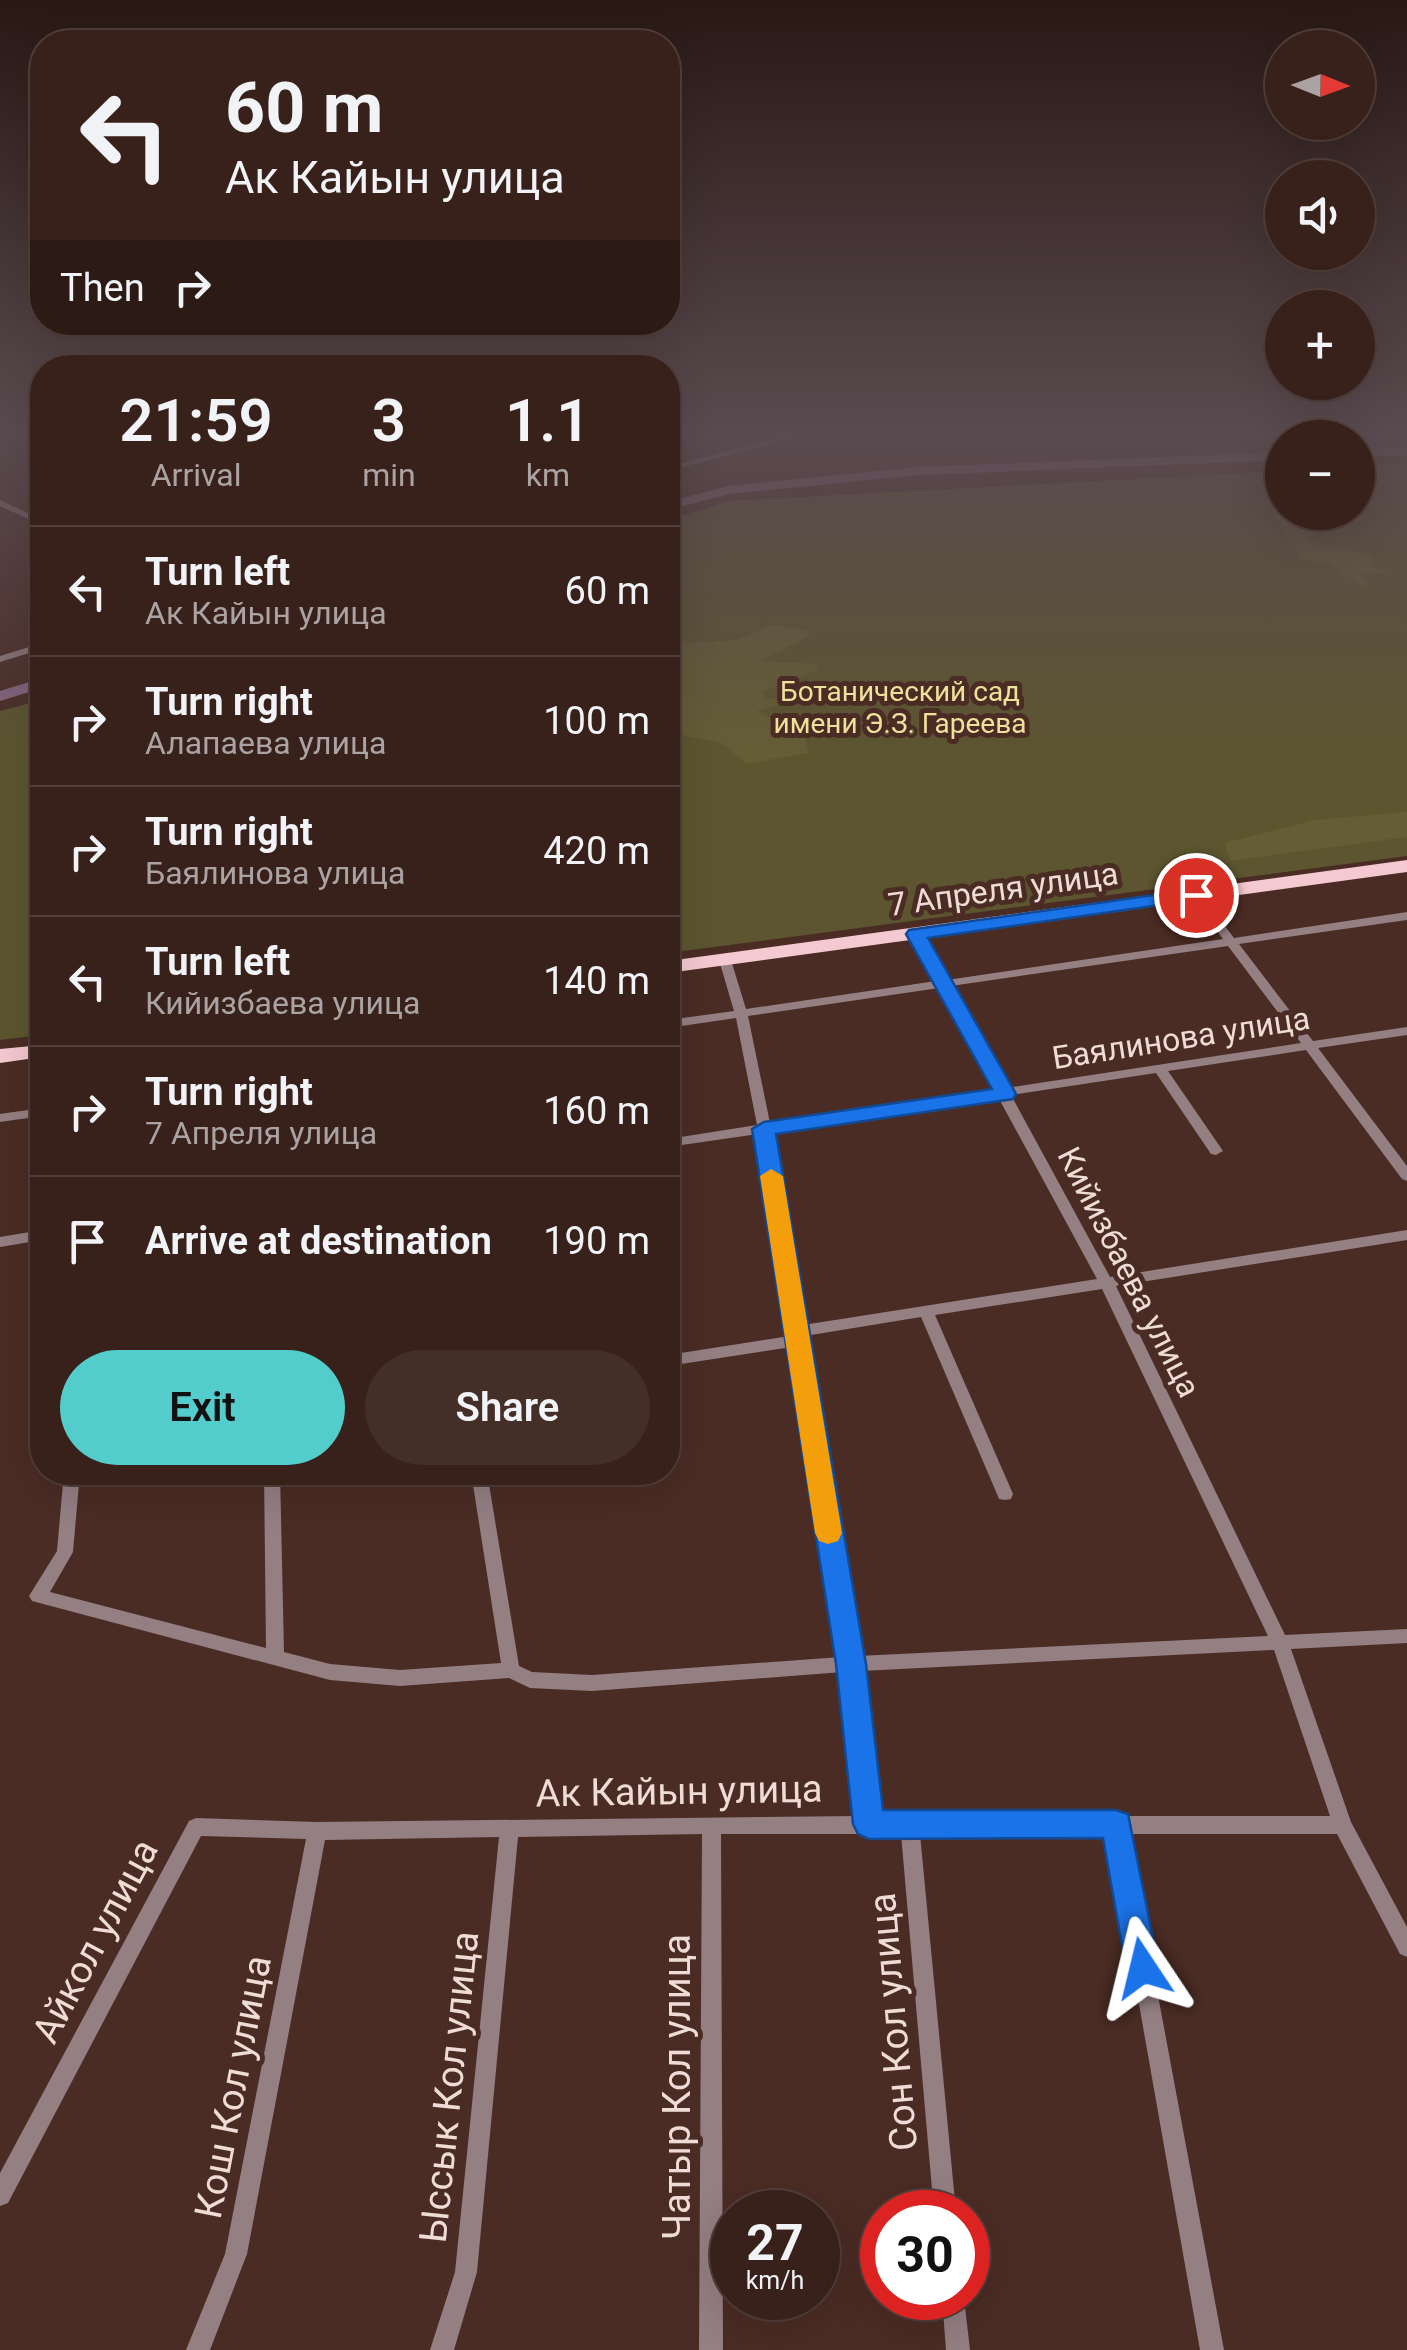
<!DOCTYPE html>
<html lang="en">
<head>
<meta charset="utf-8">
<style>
  :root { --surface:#38211b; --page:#432e28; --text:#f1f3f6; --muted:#aba3a3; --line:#523e3a; --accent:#53cdcb }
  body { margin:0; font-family:Roboto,sans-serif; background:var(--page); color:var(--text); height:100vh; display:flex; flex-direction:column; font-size:38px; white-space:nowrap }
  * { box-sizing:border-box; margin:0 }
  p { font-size:32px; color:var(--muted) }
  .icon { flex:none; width:55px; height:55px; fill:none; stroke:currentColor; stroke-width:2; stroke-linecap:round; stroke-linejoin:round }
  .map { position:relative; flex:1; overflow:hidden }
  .drawer { position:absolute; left:30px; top:355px; width:650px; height:1130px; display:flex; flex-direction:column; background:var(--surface); border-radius:40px; box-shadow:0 10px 40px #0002,0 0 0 2px var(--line) }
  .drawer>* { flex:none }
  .hud { position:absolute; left:30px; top:30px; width:650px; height:305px; border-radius:40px; box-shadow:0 10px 40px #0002,0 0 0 2px var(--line); background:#38211b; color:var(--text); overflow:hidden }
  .needle { width:65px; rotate:91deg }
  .buttons { position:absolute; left:1265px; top:30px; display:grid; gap:20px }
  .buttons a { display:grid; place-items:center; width:110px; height:110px; border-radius:50%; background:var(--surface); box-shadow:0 10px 40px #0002,0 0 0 2px var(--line); font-size:50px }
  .speed { position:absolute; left:710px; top:2190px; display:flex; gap:20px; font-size:50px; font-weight:700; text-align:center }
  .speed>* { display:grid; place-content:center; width:130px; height:130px; border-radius:50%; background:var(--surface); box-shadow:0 10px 40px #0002,0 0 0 2px var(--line); line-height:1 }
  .speed small { font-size:25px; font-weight:400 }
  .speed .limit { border:15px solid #d22; background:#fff; color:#111 }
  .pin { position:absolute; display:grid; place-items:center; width:85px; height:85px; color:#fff; margin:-42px; border:5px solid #fff; border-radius:50%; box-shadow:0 2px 10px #0007 }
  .me { position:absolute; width:110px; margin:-55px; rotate:350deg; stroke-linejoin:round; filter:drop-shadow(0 0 8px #0008) }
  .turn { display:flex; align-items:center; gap:35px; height:210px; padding:0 30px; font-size:45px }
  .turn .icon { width:130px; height:130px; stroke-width:2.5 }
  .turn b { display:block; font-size:70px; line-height:85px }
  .then { display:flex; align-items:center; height:95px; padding:0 30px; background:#0003; gap:20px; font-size:38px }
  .eta { display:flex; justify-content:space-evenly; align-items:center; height:170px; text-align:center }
  .eta b { font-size:60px; font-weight:600; line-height:70px }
  .primary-button { display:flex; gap:20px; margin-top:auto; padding:20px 30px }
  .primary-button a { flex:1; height:115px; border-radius:60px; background:var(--accent); color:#111; font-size:40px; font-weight:600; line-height:115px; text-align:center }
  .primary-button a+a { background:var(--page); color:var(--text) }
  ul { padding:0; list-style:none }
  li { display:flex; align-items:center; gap:30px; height:130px; padding:0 30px; border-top:2px solid var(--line) }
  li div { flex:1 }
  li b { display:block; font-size:38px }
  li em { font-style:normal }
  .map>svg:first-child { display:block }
  .green { fill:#5c552f }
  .forest { fill:#655d35 }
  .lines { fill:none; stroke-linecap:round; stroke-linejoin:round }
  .river { fill:#896782; fill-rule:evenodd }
  .minor { fill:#947f83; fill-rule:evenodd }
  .primary { fill:#f4c9d1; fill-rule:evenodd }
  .route { fill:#1a73e8; stroke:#114b97; stroke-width:2.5 }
  .slow { fill:#f59e0b }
  .labels { text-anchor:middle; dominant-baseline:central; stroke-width:10; stroke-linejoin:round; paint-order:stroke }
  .far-park-label { font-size:28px; fill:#eee19c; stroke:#4a2c24 }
  .street-label { font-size:32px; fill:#f0dcd7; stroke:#4a2c24 }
  .near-street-label { font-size:38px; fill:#f0dcd7; stroke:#4a2c24 }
</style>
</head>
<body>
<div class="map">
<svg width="1407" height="2350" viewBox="0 0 1407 2350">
  <rect width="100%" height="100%" fill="#4a2c24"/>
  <g class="green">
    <path d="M1407 464V856L668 953V520L729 501 1282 471V512H1358V467Z"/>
    <path d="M42 700V1035L0 1040V711Z"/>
  </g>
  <g class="forest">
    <path d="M1266 488 1282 497V512L1293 513 1315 546 1365 553 1372 557 1371 566 1392 572 1361 574 1369 584 1362 587 1330 564 1301 559 1273 513Z"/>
    <path d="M773 625 807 630 810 636 760 661 818 664 817 670 762 692 766 698 789 701 757 711 783 725 820 723 803 731 809 753 747 764 721 743 686 736 668 727V644L736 640Z"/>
    <path d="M1407 812V837L1230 861 1225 843 1315 820Z"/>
  </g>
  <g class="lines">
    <g class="river">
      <path d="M1407 447V455L1358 457V449Z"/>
      <path d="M1282 452V460L919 475 729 494 668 510V502L728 486 919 467Z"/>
      <path d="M42 678V688L0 701V691Z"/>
    </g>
    <g class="minor">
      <path d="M800 432H815L668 471V467Z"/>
      <path d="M0 500 42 520V525L0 506Z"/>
      <path d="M42 643V649L0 662V656Z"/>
      <path d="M1196 892 1200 893 1234 938 1407 912V920L1239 944 1313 1041 1407 1027V1035L1318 1048 1407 1166V1181L1402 1179 1306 1050 1168 1071 1223 1151 1216 1155 1211 1154 1156 1073 1011 1095 1110 1277 1407 1230V1240L1116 1286 1285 1635 1407 1629V1643L1291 1649 1351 1822 1407 1927V1957L1400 1954 1337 1834H1128L1224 2350H1200L1109 1834H920L956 2212H934L901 1834H721L723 2350H699L702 1834 518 1837 477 2272 454 2350H430L455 2272 499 1837 325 1840 247 2254 210 2350H186L225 2254 306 1839 201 1836 8 2203 0 2206V2173L189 1821 196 1818 317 1822 859 1816 843 1672 592 1691 530 1688 509 1678 400 1686 330 1680 32 1601 29 1596 57 1551 64 1472H80L73 1552 50 1592 266 1648 264 1472H280L284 1652 330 1664 400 1670 501 1663 471 1472H487L519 1666 532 1672 592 1675 841 1657 792 1347 668 1366V1355L790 1336 758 1134 668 1147V1139L757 1125 736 1018 668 1028V1020L734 1011 719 960 725 956 731 960 746 1009 936 981 910 934 916 930 922 934 947 980 1223 939 1190 895ZM1228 946 1301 1043 1006 1088 951 986ZM939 988 994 1089 770 1123 748 1016ZM998 1097 1097 1279 803 1325 771 1132ZM1102 1289 1268 1636 858 1656 805 1336 921 1317 997 1494 999 1499 1005 1500 1011 1499 1013 1494 935 1315ZM1274 1650 1330 1816H878L861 1671Z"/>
      <path d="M42 1108V1116L0 1122V1114Z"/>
      <path d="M42 1230V1240L0 1247V1237Z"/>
      <path d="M942 2298H964L970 2350H946Z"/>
    </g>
    <g class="primary">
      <path d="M1407 860V872L668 973V961Z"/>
      <path d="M42 1045V1057L0 1063V1049Z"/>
    </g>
  </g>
  <linearGradient id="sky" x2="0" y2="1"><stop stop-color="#291814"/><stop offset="0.57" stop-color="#5a4b50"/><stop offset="1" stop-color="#5a4b50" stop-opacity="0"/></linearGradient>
  <rect width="1407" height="761" fill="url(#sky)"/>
  <path class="route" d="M1196 889 1205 895 1202 899 928 938 1016 1094 1013 1099 776 1134 866 1664 883 1810H1116L1128 1814 1159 1968 1154 1980 1143 1985 1131 1980 1126 1968 1103 1838 869 1839 858 1834 853 1824 836 1664 752 1129 764 1122 992 1089 906 934 909 930Z"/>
  <path class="slow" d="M771 1169 783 1176 842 1533 838 1541 828 1544 819 1541 815 1533 760 1176Z"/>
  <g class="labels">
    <g class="far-park-label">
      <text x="900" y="691">Ботанический сад<tspan x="900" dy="32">имени Э.З. Гареева</tspan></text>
    </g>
    <g class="street-label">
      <text transform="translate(1003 889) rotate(-8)">7 Апреля улица</text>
      <text transform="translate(1181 1038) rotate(-9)">Баялинова улица</text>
      <text transform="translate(1129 1272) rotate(63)">Кийизбаева улица</text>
    </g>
    <g class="near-street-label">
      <text transform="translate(679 1791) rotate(-1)">Ак Кайын улица</text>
      <text transform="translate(95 1941) rotate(-62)">Айкол улица</text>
      <text transform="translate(893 2022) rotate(-95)">Сон Кол улица</text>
      <text transform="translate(233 2087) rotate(-79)">Кош Кол улица</text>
      <text transform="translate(449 2087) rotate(-84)">Ыссык Кол улица</text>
      <text transform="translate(677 2087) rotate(-90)">Чатыр Кол улица</text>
    </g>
  </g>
</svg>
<div class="buttons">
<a><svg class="needle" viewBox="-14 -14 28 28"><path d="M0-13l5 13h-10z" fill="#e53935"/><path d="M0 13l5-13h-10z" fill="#aba3a3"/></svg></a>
<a><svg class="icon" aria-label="sound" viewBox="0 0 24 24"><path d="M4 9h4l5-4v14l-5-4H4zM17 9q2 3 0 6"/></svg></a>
<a>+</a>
<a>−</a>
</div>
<div class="speed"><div>27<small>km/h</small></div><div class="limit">30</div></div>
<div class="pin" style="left:1196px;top:895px;background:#d93025"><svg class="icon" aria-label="arrive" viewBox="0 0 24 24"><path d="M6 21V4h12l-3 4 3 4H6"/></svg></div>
<svg class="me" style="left:1143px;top:1968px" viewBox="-20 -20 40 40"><path d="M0-17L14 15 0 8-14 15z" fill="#1a73e8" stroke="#fff" stroke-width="4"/></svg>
<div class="hud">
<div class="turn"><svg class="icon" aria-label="left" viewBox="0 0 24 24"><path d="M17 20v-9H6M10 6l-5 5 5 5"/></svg><div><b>60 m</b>Ак Кайын улица</div></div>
<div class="then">Then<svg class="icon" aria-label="right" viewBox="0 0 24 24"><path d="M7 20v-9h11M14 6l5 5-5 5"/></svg></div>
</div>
<section class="drawer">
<div class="eta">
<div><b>21:59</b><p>Arrival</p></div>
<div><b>3</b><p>min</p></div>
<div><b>1.1</b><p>km</p></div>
</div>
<ul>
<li><svg class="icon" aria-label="left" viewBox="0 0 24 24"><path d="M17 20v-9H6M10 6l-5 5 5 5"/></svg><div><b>Turn left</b><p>Ак Кайын улица</p></div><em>60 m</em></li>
<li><svg class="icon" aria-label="right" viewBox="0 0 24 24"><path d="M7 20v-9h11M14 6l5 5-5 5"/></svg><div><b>Turn right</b><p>Алапаева улица</p></div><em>100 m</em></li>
<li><svg class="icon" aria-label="right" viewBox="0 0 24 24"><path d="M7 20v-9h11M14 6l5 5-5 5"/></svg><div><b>Turn right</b><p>Баялинова улица</p></div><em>420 m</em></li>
<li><svg class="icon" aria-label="left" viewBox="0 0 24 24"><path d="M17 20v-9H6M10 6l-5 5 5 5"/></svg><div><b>Turn left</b><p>Кийизбаева улица</p></div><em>140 m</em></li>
<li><svg class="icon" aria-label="right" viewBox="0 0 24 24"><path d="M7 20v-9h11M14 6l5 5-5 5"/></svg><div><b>Turn right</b><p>7 Апреля улица</p></div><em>160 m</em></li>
<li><svg class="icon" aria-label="arrive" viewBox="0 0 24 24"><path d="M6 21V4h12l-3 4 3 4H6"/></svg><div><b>Arrive at destination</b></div><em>190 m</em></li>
</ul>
<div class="primary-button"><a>Exit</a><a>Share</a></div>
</section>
</div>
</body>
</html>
